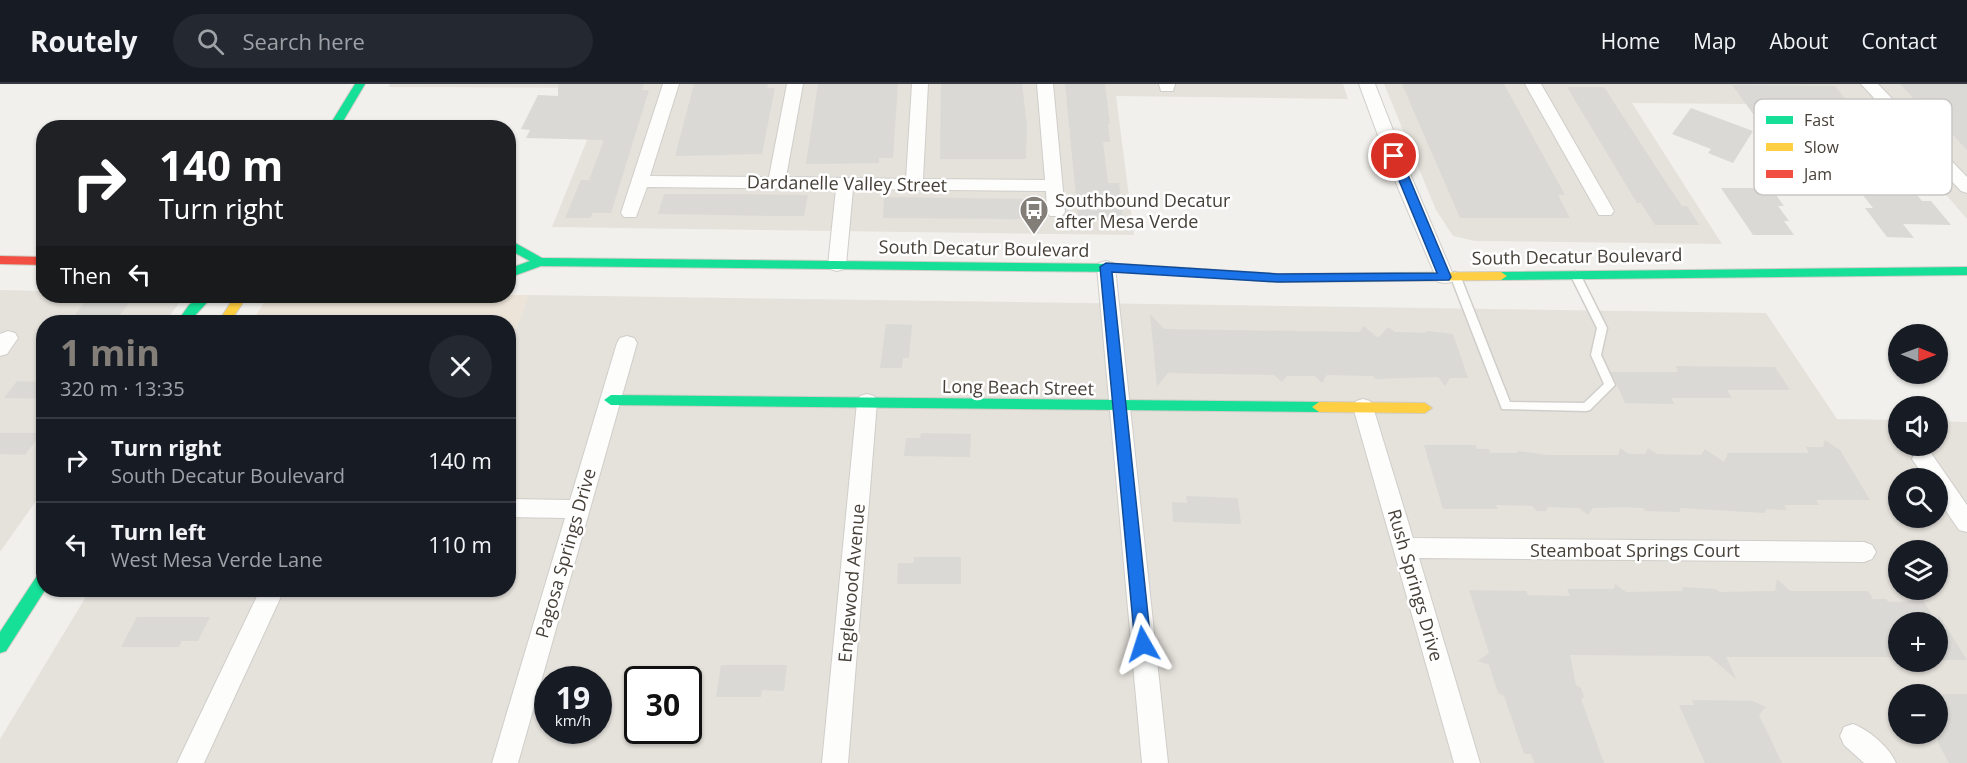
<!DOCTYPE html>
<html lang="en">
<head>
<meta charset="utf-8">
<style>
  :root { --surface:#171b24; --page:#242831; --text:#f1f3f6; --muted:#9ea1a6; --line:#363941; --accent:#837e78 }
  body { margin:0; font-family:"Open Sans",sans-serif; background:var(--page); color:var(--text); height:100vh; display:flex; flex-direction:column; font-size:22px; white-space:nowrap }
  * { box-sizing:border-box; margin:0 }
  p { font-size:20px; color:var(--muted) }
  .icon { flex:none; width:33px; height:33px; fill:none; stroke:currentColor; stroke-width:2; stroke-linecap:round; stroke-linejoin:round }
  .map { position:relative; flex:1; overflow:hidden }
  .details { position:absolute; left:36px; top:231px; width:480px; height:282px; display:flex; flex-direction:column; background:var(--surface); border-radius:24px; box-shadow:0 2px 4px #0004 }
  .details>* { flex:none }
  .banner { position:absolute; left:36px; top:36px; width:480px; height:183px; border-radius:24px; box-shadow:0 2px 4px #0004; background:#202124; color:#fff; overflow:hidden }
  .needle { width:39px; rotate:91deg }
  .controls { position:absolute; left:1888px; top:240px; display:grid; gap:12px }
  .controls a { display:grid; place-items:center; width:60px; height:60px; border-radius:50%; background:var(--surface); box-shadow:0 2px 4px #0004; font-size:30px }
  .speed { position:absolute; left:534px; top:582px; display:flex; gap:12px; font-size:30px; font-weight:700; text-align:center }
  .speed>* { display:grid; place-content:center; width:78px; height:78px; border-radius:50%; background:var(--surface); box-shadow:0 2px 4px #0004; line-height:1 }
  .speed small { font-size:15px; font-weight:400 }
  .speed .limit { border:3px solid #111; border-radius:9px; background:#fff; color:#111 }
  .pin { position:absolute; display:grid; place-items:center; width:51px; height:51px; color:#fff; margin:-26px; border:3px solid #fff; border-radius:50%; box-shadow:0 2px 6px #0007 }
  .me { position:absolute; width:66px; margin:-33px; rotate:354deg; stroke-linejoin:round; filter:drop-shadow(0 0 4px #0008) }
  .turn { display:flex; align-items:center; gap:21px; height:126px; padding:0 24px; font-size:27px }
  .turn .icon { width:78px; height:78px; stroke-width:2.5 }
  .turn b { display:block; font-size:42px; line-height:51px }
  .then { display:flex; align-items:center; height:57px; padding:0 24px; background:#0003; gap:12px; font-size:22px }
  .round { display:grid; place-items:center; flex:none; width:63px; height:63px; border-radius:32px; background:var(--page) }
  .summary { display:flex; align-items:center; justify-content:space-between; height:102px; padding:0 24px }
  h1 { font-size:36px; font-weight:700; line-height:45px; color:var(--accent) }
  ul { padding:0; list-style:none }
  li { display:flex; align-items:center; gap:18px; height:84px; padding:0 24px; border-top:2px solid var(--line) }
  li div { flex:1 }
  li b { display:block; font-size:22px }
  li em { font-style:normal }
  header { display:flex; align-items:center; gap:36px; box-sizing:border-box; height:84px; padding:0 30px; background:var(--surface); border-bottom:2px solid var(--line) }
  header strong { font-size:28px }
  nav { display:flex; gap:33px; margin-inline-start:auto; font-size:21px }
  .search { width:420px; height:54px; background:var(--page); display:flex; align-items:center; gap:15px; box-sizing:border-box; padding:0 21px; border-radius:33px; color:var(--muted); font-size:22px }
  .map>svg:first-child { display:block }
  .residential { fill:#e5e1db; fill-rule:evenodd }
  .commercial { fill:#ece4d9 }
  .building { fill:#dbd9d5 }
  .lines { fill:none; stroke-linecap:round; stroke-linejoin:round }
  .lane-casing { stroke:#d0ceca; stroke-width:3 }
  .street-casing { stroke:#d0ceca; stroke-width:2 }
  .fast-casing { stroke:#d0ccc4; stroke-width:2 }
  .slow-casing { stroke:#d0ccc4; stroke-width:2 }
  .jam-casing { stroke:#d0ccc4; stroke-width:2 }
  .lane { fill:#fdfdfc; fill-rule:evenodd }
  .street { fill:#fdfdfc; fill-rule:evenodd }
  .fast { fill:#16e098; fill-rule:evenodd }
  .slow { fill:#ffcf43; fill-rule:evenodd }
  .jam { fill:#f24e42; fill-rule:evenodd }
  .route { fill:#1a73e8; stroke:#114b97; stroke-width:1.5 }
  .labels { text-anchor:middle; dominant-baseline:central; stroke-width:5; stroke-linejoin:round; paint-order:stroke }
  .street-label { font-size:18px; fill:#474139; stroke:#fff }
  .poi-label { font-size:18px; fill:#474139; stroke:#fff; text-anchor:start }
  .key { fill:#fff; stroke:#c8c6c4; stroke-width:1.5 }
  .key-label { font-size:16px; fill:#474139 }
</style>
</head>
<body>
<header>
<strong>Routely</strong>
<div class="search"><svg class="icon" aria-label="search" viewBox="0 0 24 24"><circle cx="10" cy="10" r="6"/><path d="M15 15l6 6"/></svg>Search here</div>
<nav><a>Home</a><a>Map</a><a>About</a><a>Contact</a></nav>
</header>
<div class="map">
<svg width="1967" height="679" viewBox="0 0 1967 679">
  <rect width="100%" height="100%" fill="#f2f0ec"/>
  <g class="residential">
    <path d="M390 0H1343L1348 15 1116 12 1134 151 552 143 608 4 388 3Z"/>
    <path d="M1384 0H1967V135L1869 21 1632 19 1722 160 1475 157 1453 152 1436 126Z"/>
    <path d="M0 206 43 207 44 212H184L165 238H44L43 407 0 468Z"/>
    <path d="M529 211 1766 229 1837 335 1899 336V362H1938V337L1967 338V679H0V655L90 506H508L509 264ZM1899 394H1938V434H1899ZM1899 466H1938V506H1899ZM1899 538H1938V578H1899ZM548 596H598V646H548ZM638 596H688V646H638ZM1899 610H1938V650H1899Z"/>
  </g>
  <path class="commercial" d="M529 211 509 264 508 238H252L264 218 278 212Z"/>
  <g class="building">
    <path d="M558 0H644L642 6H649L611 129H592L591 134H565L581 96H589L604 56 526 54 530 46 521 45 538 11 558 12Z"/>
    <path d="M694 0H768L767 4H775L762 70 675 72Z"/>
    <path d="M818 0H898L893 74H879V79L806 80Z"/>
    <path d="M941 0H1022L1027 42 1026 75H940Z"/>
    <path d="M1065 0H1105L1110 40H1108L1110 58H1103L1106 82 1108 99H1119L1123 136H1093V133H1078Z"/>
    <path d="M1402 0H1504L1565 111H1558L1570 134H1460Z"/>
    <path d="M1900 0H1967V66L1944 41H1938Z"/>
    <path d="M1732 1 1835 2 1873 50 1883 51 1906 79H1891L1922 117H1931L1951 141 1903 140 1914 154 1887 153 1865 124H1873L1855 101H1857L1817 48H1776L1764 31 1759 38Z"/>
    <path d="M1567 3H1604L1667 100 1682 122H1687L1699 141H1655L1641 119H1637Z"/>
    <path d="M1691 24 1753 47 1733 79 1708 69 1711 65 1672 50Z"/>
    <path d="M1721 104H1771L1784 122H1778L1789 137H1784L1794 151H1753Z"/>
    <path d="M664 110H719L808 111 804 132H774L658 130Z"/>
    <path d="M884 113 1037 115V135L883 134Z"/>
    <path d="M85 218 129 219 116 236H71Z"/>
    <path d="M1150 230 1164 245 1360 248 1364 242 1378 254 1388 243 1395 248 1425 249 1427 247 1453 250 1468 294H1450L1445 302 1438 293 1376 295 1373 292 1327 291 1322 299 1315 292H1287L1282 298 1274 291 1168 289 1157 303Z"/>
    <path d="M886 240 912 241 909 274H903L902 284H880Z"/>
    <path d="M1676 282 1775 283 1790 306H1727L1732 314H1671L1674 320 1625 319 1611 288H1678Z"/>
    <path d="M17 297 44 298V315L4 314Z"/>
    <path d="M0 349H41L25 371 0 370Z"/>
    <path d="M921 349 971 350 970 373 904 372 906 354H920Z"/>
    <path d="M1825 356 1840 366 1870 416H1816L1819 421H1784L1787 426 1766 425 1765 429 1680 424V428L1646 427 1643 424 1622 423 1593 424 1588 431 1579 424 1548 423 1546 427H1537L1532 422 1496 421 1498 425H1443L1424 361H1476L1477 365H1489L1490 369H1517L1518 367 1548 371H1618L1620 364 1629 370H1645L1648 364 1657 370 1701 371 1705 365 1724 378 1728 369H1809L1806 363H1823Z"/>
    <path d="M1186 412 1238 414 1241 440 1173 438 1172 418 1187 419Z"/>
    <path d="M914 473H961V500H897L898 479H914Z"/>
    <path d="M1777 495 1790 507H1868L1873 515H1886L1888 518 1923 517 1937 538H1899V573H1726L1737 596 1709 572 1570 571 1576 601 1581 604 1584 613 1581 615 1604 679H1534L1531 670H1524L1504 612 1498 609 1489 581 1478 577 1489 569 1469 506 1526 507 1528 511 1570 512 1567 505H1614L1615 500 1626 508 1682 507 1683 503 1715 505 1720 508 1775 507Z"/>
    <path d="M1938 530 1967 576H1938Z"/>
    <path d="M137 533H210L198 557H182L179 563H121Z"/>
    <path d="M721 581H787L784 607 762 606 761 613H716Z"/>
    <path d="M1938 610H1967V679H1949L1938 659Z"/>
    <path d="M1692 616 1753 617 1766 623 1759 631 1782 679H1705L1679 621H1694Z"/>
  </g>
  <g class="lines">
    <g class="lane-casing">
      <path id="lane" d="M1575 187 1580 190 1607 244 1601 271 1615 301 1590 326 1586 327 1502 325 1450 191 1455 188 1460 191 1510 318 1584 319 1604 300 1591 271 1597 244 1570 190Z"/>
    </g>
    <g class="street-casing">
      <g id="street">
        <path d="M663 0H679L650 92 769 93 787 0H803L786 93 906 95 912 0H928L923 95 1045 96 1037 0H1053L1065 128 1062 132H1050L1047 128 1046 107 853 105 846 181 844 185 837 187 830 185 828 181 836 105 647 103 636 133H624L621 129Z"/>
        <path d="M1159 0H1175L1173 7H1161Z"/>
        <path d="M1359 0H1375L1411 92 1454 193 1452 198 1445 199 1438 198 1436 193 1393 92Z"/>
        <path d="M1525 0H1541L1614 127 1611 131H1599Z"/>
        <path d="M1861 0H1878L1967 93V109L1961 107Z"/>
        <path d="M1106 177 1113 179 1115 183 1168 679H1142L1097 183 1099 179Z"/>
        <path d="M8 247 15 249 18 254 7 270 0 272V250Z"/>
        <path d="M627 252 634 254 637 259 518 679H492L565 434 508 433V415L570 416 617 259 620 254Z"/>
        <path d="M867 310 874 312 877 318 848 679H822L857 318 860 312Z"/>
        <path d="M1363 315 1370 317 1373 323 1413 454 1864 458 1872 461 1876 468 1872 475 1864 478 1419 474 1480 679H1454L1353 323 1356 317Z"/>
        <path d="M1923 366 1931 369 1967 421V448L1959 446 1938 415V394H1925L1912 375 1915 369Z"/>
        <path d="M260 506H284L204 679H177Z"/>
        <path d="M1853 640C1869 646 1889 663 1896 679H1864L1844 661 1840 652 1844 643Z"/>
      </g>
    </g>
    <g class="fast-casing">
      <g id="fast">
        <path d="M355 0H365L339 44H328Z"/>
        <path d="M508 155 542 174 1121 180 1127 184 1121 188 541 182 508 194V185L530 177 508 165Z"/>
        <path d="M1967 183V191L1501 196 1495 192 1501 188Z"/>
        <path d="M200 212H213L189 238H177L189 221Z"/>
        <path d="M611 311 1319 318 1326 323 1319 328 611 321 604 316Z"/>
        <path d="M44 488 45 506 6 567 0 569V548L39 489Z"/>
      </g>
    </g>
    <g class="slow-casing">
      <g id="slow">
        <path d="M1121 180 1278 190 1501 188 1507 192 1501 196 1278 198 1117 187 1115 184Z"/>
        <path d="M231 212H243L242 220 230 238H218L230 220Z"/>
        <path d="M1319 318 1425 319 1432 324 1425 329 1319 328 1312 323Z"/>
      </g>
    </g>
    <g class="jam-casing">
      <path id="jam" d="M0 172 44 173V181L0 180Z"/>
    </g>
    <use href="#lane" class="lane"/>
    <use href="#street" class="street"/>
    <use href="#fast" class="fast"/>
    <use href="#slow" class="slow"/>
    <use href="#jam" class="jam"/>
  </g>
  <path class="route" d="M1394 68 1400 72 1451 193 1449 196 1278 198 1112 188 1151 560 1149 565 1143 567 1137 565 1135 560 1100 183 1106 179 1278 190 1437 189 1389 72Z"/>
  <defs>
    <g id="bus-pin" transform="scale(1.5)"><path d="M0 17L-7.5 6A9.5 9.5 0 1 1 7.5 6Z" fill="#837e78" stroke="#fff"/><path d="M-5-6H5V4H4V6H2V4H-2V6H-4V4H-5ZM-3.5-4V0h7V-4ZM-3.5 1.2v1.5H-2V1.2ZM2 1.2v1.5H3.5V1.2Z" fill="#fff"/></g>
  </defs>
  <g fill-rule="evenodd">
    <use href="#bus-pin" x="1034" y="126"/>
  </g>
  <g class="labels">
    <g class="street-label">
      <text transform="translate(847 99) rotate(1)">Dardanelle Valley Street</text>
      <text transform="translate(984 164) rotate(1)">South Decatur Boulevard</text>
      <text transform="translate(1577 172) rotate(-1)">South Decatur Boulevard</text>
      <text transform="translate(1018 303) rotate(1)">Long Beach Street</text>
      <text x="1635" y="466">Steamboat Springs Court</text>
      <text transform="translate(565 469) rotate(-74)">Pagosa Springs Drive</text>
      <text transform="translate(851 499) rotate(-85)">Englewood Avenue</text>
      <text transform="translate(1416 501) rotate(74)">Rush Springs Drive</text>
    </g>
    <g class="poi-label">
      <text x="1055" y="116">Southbound Decatur<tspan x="1055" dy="21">after Mesa Verde</tspan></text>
    </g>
  </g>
  <rect x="1754" y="15" width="198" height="96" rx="9" class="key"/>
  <rect x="1766" y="32" width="27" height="8" fill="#16e098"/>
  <rect x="1766" y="59" width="27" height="8" fill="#ffcf43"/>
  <rect x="1766" y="86" width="27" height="8" fill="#f24e42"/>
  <g class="key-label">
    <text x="1804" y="42">Fast</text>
    <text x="1804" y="69">Slow</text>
    <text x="1804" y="96">Jam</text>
  </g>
</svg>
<div class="controls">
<a><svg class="needle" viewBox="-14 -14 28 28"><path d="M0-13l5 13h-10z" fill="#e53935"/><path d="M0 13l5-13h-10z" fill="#9ea1a6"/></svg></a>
<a><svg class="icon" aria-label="sound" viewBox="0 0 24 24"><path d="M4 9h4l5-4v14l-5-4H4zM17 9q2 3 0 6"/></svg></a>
<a><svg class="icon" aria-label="search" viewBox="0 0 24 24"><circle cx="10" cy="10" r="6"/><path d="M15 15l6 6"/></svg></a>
<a><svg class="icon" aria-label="layers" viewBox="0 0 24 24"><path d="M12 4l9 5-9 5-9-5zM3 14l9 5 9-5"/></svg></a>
<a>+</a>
<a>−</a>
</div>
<div class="speed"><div>19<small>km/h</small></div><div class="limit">30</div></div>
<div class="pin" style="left:1394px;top:72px;background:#d93025"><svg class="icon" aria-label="arrive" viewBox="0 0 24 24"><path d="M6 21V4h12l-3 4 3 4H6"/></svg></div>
<svg class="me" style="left:1143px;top:560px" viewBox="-20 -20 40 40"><path d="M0-17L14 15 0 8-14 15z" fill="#1a73e8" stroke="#fff" stroke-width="4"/></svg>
<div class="banner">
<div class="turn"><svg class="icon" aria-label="right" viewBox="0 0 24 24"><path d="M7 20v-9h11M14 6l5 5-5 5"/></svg><div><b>140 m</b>Turn right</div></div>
<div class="then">Then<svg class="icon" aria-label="left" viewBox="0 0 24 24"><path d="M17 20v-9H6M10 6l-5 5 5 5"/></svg></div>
</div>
<section class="details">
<div class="summary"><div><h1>1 min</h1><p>320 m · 13:35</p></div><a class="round"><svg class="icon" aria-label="close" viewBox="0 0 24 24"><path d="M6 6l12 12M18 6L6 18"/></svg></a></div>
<ul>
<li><svg class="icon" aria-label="right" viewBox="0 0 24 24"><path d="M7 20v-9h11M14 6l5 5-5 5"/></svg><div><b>Turn right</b><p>South Decatur Boulevard</p></div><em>140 m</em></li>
<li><svg class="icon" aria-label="left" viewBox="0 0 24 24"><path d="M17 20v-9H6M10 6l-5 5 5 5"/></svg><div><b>Turn left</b><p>West Mesa Verde Lane</p></div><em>110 m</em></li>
</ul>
</section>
</div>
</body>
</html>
